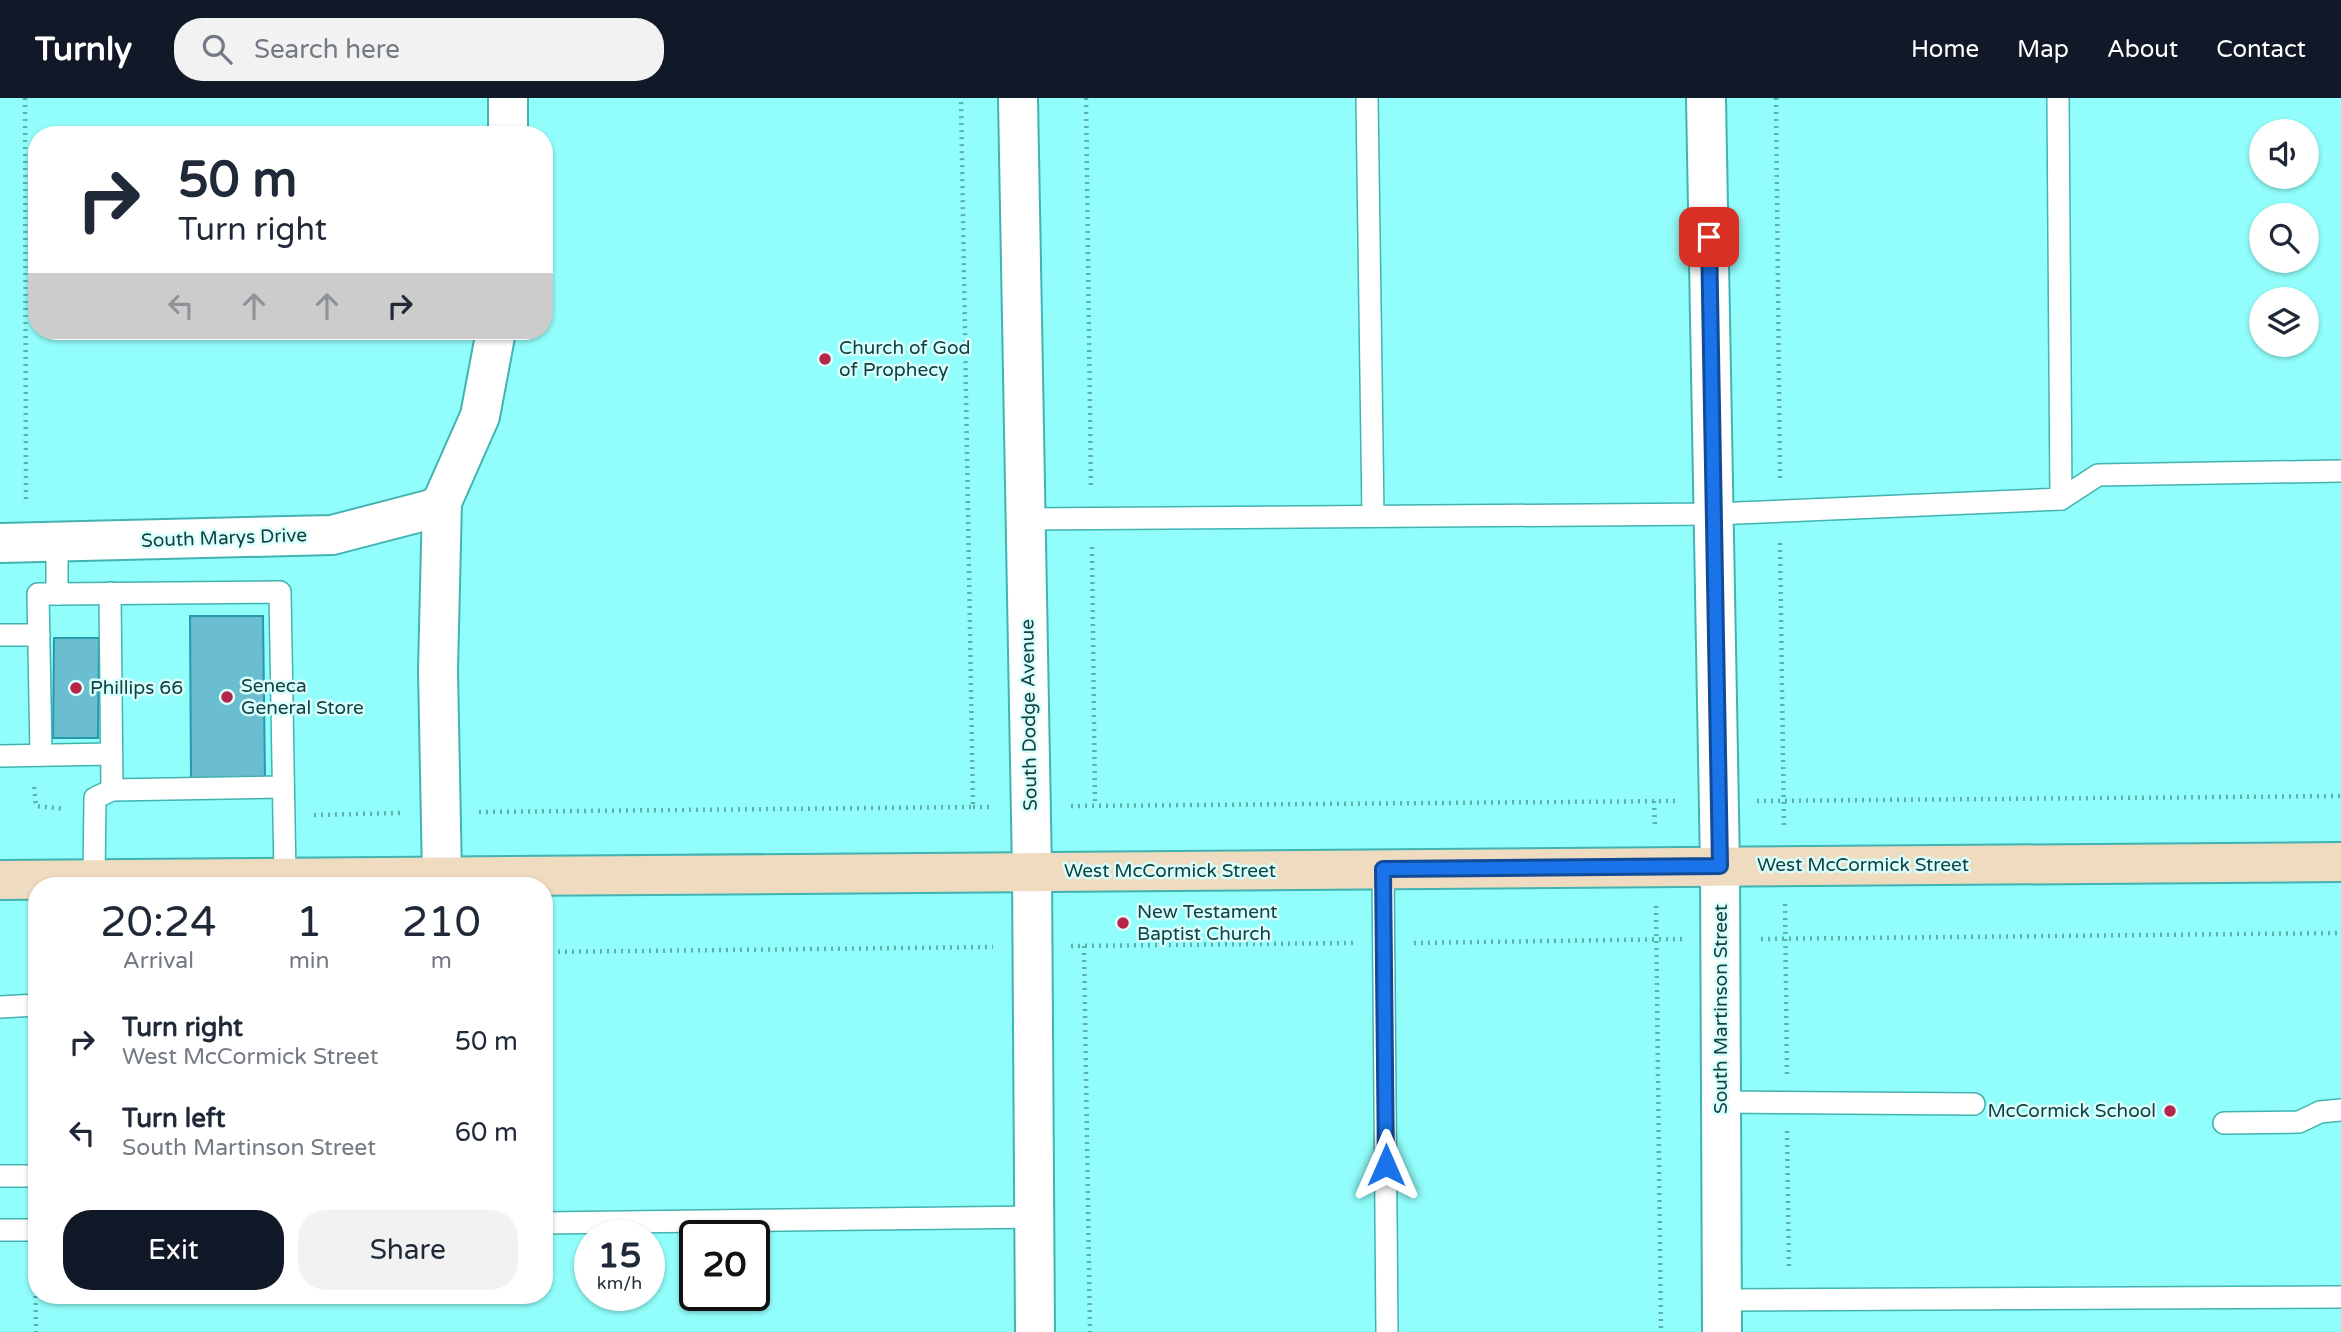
<!DOCTYPE html>
<html lang="en">
<head>
<meta charset="utf-8">
<style>
  :root { --surface:#fff; --page:#f2f2f3; --text:#1f2937; --muted:#747a83; --accent:#111827 }
  body { margin:0; font-family:"Varela Round",sans-serif; background:var(--page); color:var(--text); height:100vh; display:flex; flex-direction:column; font-size:26px; white-space:nowrap }
  * { box-sizing:border-box; margin:0 }
  p { font-size:23px; color:var(--muted) }
  .icon { flex:none; width:38px; height:38px; fill:none; stroke:currentColor; stroke-width:2; stroke-linecap:round; stroke-linejoin:round }
  .map { position:relative; flex:1; overflow:hidden }
  .sheet { position:absolute; left:28px; top:779px; width:525px; height:427px; display:flex; flex-direction:column; background:var(--surface); border-radius:28px; box-shadow:0 2px 5px #0004 }
  .sheet>* { flex:none }
  .guide { position:absolute; left:28px; top:28px; width:525px; height:214px; border-radius:28px; box-shadow:0 2px 5px #0004; background:#fff; color:var(--text); overflow:hidden }
  .buttons { position:absolute; left:2249px; top:21px; display:grid; gap:14px }
  .buttons a { display:grid; place-items:center; width:70px; height:70px; border-radius:50%; background:var(--surface); box-shadow:0 2px 5px #0004; font-size:35px }
  .speed { position:absolute; left:574px; top:1122px; display:flex; gap:14px; font-size:35px; font-weight:700; text-align:center }
  .speed>* { display:grid; place-content:center; width:91px; height:91px; border-radius:50%; background:var(--surface); box-shadow:0 2px 5px #0004; line-height:1 }
  .speed small { font-size:18px; font-weight:400 }
  .speed .limit { border:4px solid #111; border-radius:10px; background:#fff; color:#111 }
  .pin { position:absolute; display:grid; place-items:center; width:60px; height:60px; color:#fff; margin:-30px; border-radius:14px; box-shadow:0 4px 10px #0006 }
  .me { position:absolute; width:77px; margin:-38px; rotate:0deg; stroke-linejoin:round; filter:drop-shadow(0 0 5px #0008) }
  .turn { display:flex; align-items:center; gap:24px; height:147px; padding:0 35px; font-size:32px }
  .turn .icon { width:91px; height:91px; stroke-width:2.5 }
  .turn b { display:block; font-size:49px; line-height:60px }
  .lanes { display:flex; align-items:center; height:66px; padding:0 35px; background:#0003; justify-content:center; gap:35px; direction:ltr }
  .lanes .off { opacity:.35 }
  .eta { display:flex; justify-content:space-evenly; align-items:center; height:119px; text-align:center }
  .eta b { font-size:42px; font-weight:600; line-height:49px }
  .button { display:flex; gap:14px; margin-top:auto; padding:14px 35px }
  .button a { flex:1; height:80px; border-radius:28px; background:var(--accent); color:#fff; font-size:28px; font-weight:600; line-height:80px; text-align:center }
  .button a+a { background:var(--page); color:var(--text) }
  ul { padding:0; list-style:none }
  li { display:flex; align-items:center; gap:21px; height:91px; padding:0 35px }
  li div { flex:1 }
  li b { display:block; font-size:26px }
  li em { font-style:normal }
  header { display:flex; align-items:center; gap:42px; box-sizing:border-box; height:98px; padding:0 35px; background:var(--accent); color:#fff }
  header strong { font-size:33px }
  nav { display:flex; gap:38px; margin-inline-start:auto; font-size:24px }
  .search { width:490px; height:63px; background:var(--page); display:flex; align-items:center; gap:18px; box-sizing:border-box; padding:0 24px; border-radius:28px; color:var(--muted); font-size:26px }
  .map>svg:first-child { display:block }
  .building { fill:#6abed0; stroke:#2699ae; stroke-width:2 }
  .lines { fill:none; stroke-linecap:round; stroke-linejoin:round }
  .lane-casing { stroke:#41b3b1; stroke-width:24 }
  .street-casing { stroke:#41b3b1; stroke-width:42 }
  .secondary-casing { stroke:#41b3b1; stroke-width:42 }
  .path { stroke:#5cb0ae; stroke-width:4.5; stroke-dasharray:2 5; stroke-linecap:butt }
  .lane { stroke:#fff; stroke-width:21 }
  .street { stroke:#fff; stroke-width:38 }
  .secondary { stroke:#efdcc0; stroke-width:38 }
  .route-casing { stroke:#114b97; stroke-width:18 }
  .route { stroke:#1a73e8; stroke-width:12 }
  .poi-dot { fill:#b72549; stroke:#d8fffd; stroke-width:2.5 }
  .labels { text-anchor:middle; dominant-baseline:central; stroke-width:5; stroke-linejoin:round; paint-order:stroke }
  .poi-label { font-size:19px; fill:#124241; stroke:#d8fffd; text-anchor:start }
  .street-label { font-size:19px; fill:#124241; stroke:#d8fffd }
</style>
</head>
<body>
<header>
<strong>Turnly</strong>
<div class="search"><svg class="icon" aria-label="search" viewBox="0 0 24 24"><circle cx="10" cy="10" r="6"/><path d="M15 15l6 6"/></svg>Search here</div>
<nav><a>Home</a><a>Map</a><a>About</a><a>Contact</a></nav>
</header>
<div class="map">
<svg width="2341" height="1234" viewBox="0 0 2341 1234">
  <rect width="100%" height="100%" fill="#91fefb"/>
  <g class="building">
    <path d="M190 518H263L265 680H191Z"/>
    <path d="M54 540H99L98 640H53Z"/>
  </g>
  <g class="lines">
    <g class="lane-casing">
      <g id="lane">
        <path d="M1367 0 1373 418"/>
        <path d="M2061 401 2098 377 2341 373"/>
        <path d="M1026 421 1714 416 2061 401 2058 0"/>
        <path d="M57 445V496L280 494 285 779"/>
        <path d="M110 495 112 692"/>
        <path d="M0 537H39"/>
        <path d="M41 657 38 496H57"/>
        <path d="M0 658 111 656"/>
        <path d="M1383 771 1387 1234"/>
        <path d="M94 780 95 700 112 692 283 689"/>
        <path d="M0 909 37 907"/>
        <path d="M1721 1004 1974 1006"/>
        <path d="M2224 1025 2299 1024 2320 1014 2341 1012"/>
        <path d="M0 1078H37"/>
        <path d="M544 1125 1034 1119"/>
        <path d="M0 1132H37"/>
        <path d="M1722 1202 2341 1199"/>
      </g>
    </g>
    <g class="street-casing">
      <g id="street">
        <path d="M508 0V37"/>
        <path d="M1018 0 1032 774 1035 1234"/>
        <path d="M1706 0 1720 768 1722 1234"/>
        <path d="M442 404 438 572 442 778"/>
        <path d="M0 445 332 437 432 411 442 404 480 318 496 233"/>
      </g>
    </g>
    <g class="secondary-casing">
      <path id="secondary" d="M0 782 2341 764"/>
    </g>
    <g class="path">
      <path d="M25 0 26 405"/>
      <path d="M1086 0 1091 392"/>
      <path d="M1776 0 1780 384"/>
      <path d="M1780 445 1784 731"/>
      <path d="M1092 449 1095 707"/>
      <path d="M34 689 36 708 65 711"/>
      <path d="M1654 703 1655 729"/>
      <path d="M1757 703 2341 698"/>
      <path d="M1071 708 1679 703"/>
      <path d="M973 709H993"/>
      <path d="M479 714 973 709 961 0"/>
      <path d="M314 717 400 715"/>
      <path d="M1785 806 1787 976"/>
      <path d="M1656 808 1661 1234"/>
      <path d="M1761 841 2341 835"/>
      <path d="M1414 845 1682 841"/>
      <path d="M1071 848 1353 845"/>
      <path d="M1084 848 1090 1234"/>
      <path d="M544 854 993 849"/>
      <path d="M33 939 34 1049"/>
      <path d="M1787 1033 1789 1172"/>
      <path d="M35 1163 36 1234"/>
    </g>
    <use href="#lane" class="lane"/>
    <use href="#street" class="street"/>
    <use href="#secondary" class="secondary"/>
  </g>
  <g class="lines">
    <g class="route-casing">
      <path id="route" d="M1386 1067 1383 771 1720 768 1709 139"/>
    </g>
    <use href="#route" class="route"/>
  </g>
  <g class="poi-dot">
    <circle cx="825" cy="261" r="7"/>
    <circle cx="76" cy="590" r="7"/>
    <circle cx="227" cy="599" r="7"/>
    <circle cx="1123" cy="825" r="7"/>
    <circle cx="2170" cy="1013" r="7"/>
  </g>
  <g class="labels">
    <g class="poi-label">
      <text x="839" y="250">Church of God<tspan x="839" dy="22">of Prophecy</tspan></text>
      <text x="241" y="588">Seneca<tspan x="241" dy="22">General Store</tspan></text>
      <text x="90" y="590">Phillips 66</text>
      <text x="1137" y="814">New Testament<tspan x="1137" dy="22">Baptist Church</tspan></text>
      <text x="2156" y="1013" text-anchor="end">McCormick School</text>
    </g>
    <g class="street-label">
      <text transform="translate(224 440) rotate(-2)">South Marys Drive</text>
      <text transform="translate(1029 617) rotate(-91)">South Dodge Avenue</text>
      <text x="1863" y="767">West McCormick Street</text>
      <text x="1170" y="773">West McCormick Street</text>
      <text transform="translate(1721 911) rotate(-90)">South Martinson Street</text>
    </g>
  </g>
</svg>
<div class="buttons">
<a><svg class="icon" aria-label="sound" viewBox="0 0 24 24"><path d="M4 9h4l5-4v14l-5-4H4zM17 9q2 3 0 6"/></svg></a>
<a><svg class="icon" aria-label="search" viewBox="0 0 24 24"><circle cx="10" cy="10" r="6"/><path d="M15 15l6 6"/></svg></a>
<a><svg class="icon" aria-label="layers" viewBox="0 0 24 24"><path d="M12 4l9 5-9 5-9-5zM3 14l9 5 9-5"/></svg></a>
</div>
<div class="speed"><div>15<small>km/h</small></div><div class="limit">20</div></div>
<div class="pin" style="left:1709px;top:139px;background:#d93025"><svg class="icon" aria-label="arrive" viewBox="0 0 24 24"><path d="M6 21V4h12l-3 4 3 4H6"/></svg></div>
<svg class="me" style="left:1386px;top:1067px" viewBox="-20 -20 40 40"><path d="M0-17L14 15 0 8-14 15z" fill="#1a73e8" stroke="#fff" stroke-width="4"/></svg>
<div class="guide">
<div class="turn"><svg class="icon" aria-label="right" viewBox="0 0 24 24"><path d="M7 20v-9h11M14 6l5 5-5 5"/></svg><div><b>50 m</b>Turn right</div></div>
<div class="lanes"><svg class="icon off" aria-label="left" viewBox="0 0 24 24"><path d="M17 20v-9H6M10 6l-5 5 5 5"/></svg><svg class="icon off" aria-label="ahead" viewBox="0 0 24 24"><path d="M12 20V5M6 11l6-6 6 6"/></svg><svg class="icon off" aria-label="ahead" viewBox="0 0 24 24"><path d="M12 20V5M6 11l6-6 6 6"/></svg><svg class="icon" aria-label="right" viewBox="0 0 24 24"><path d="M7 20v-9h11M14 6l5 5-5 5"/></svg></div>
</div>
<section class="sheet">
<div class="eta">
<div><b>20:24</b><p>Arrival</p></div>
<div><b>1</b><p>min</p></div>
<div><b>210</b><p>m</p></div>
</div>
<ul>
<li><svg class="icon" aria-label="right" viewBox="0 0 24 24"><path d="M7 20v-9h11M14 6l5 5-5 5"/></svg><div><b>Turn right</b><p>West McCormick Street</p></div><em>50 m</em></li>
<li><svg class="icon" aria-label="left" viewBox="0 0 24 24"><path d="M17 20v-9H6M10 6l-5 5 5 5"/></svg><div><b>Turn left</b><p>South Martinson Street</p></div><em>60 m</em></li>
</ul>
<div class="button"><a>Exit</a><a>Share</a></div>
</section>
</div>
</body>
</html>
